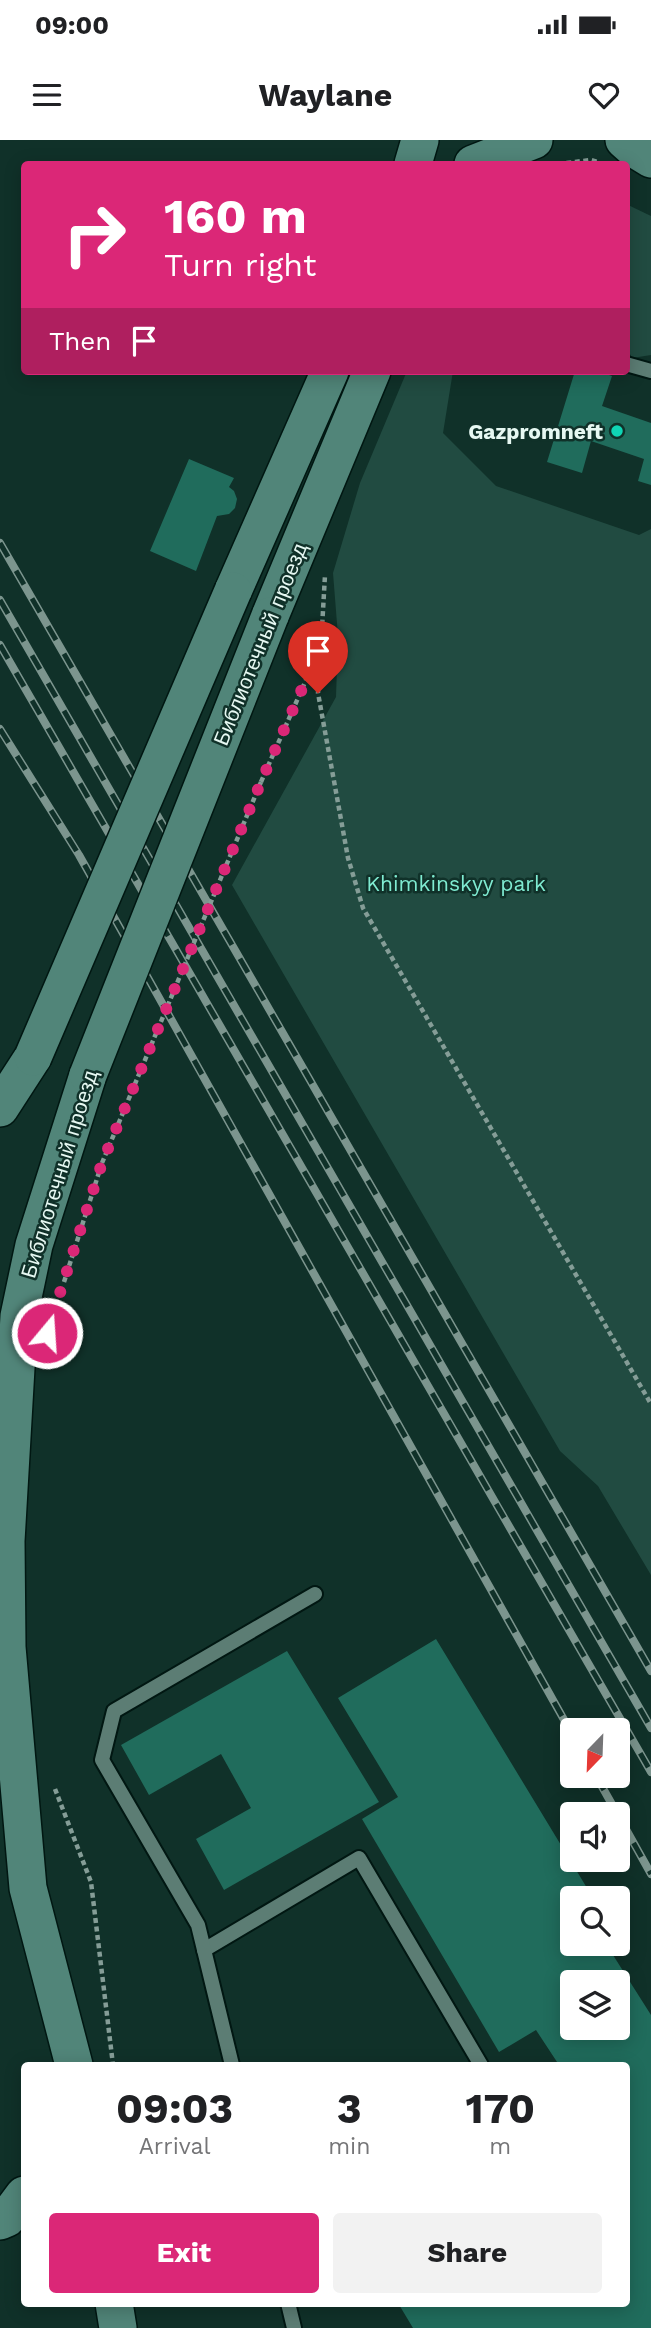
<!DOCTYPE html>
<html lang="en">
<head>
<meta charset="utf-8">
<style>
  :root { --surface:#fff; --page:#f2f2f2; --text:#202124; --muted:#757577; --accent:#db2777 }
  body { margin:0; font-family:"Work Sans",sans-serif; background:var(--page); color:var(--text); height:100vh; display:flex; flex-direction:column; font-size:26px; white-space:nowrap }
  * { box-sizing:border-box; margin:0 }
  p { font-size:23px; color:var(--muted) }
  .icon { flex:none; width:38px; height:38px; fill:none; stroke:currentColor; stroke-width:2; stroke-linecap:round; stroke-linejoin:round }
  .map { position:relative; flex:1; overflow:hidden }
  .sheet { position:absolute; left:21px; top:1922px; width:609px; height:245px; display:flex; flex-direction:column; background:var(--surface); border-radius:7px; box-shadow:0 4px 18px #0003 }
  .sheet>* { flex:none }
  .hud { position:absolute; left:21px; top:21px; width:609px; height:214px; border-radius:7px; box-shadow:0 4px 18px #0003; background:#db2777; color:#fff; overflow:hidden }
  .needle { width:46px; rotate:203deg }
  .buttons { position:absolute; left:560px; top:1578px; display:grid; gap:14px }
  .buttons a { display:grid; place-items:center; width:70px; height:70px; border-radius:7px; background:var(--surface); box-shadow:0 4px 18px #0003; font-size:35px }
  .pin { position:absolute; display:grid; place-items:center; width:60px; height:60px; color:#fff; margin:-72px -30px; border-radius:50% 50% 50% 0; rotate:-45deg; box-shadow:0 0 7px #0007 }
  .pin .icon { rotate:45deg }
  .me { position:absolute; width:77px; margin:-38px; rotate:18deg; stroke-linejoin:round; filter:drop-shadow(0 0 5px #0008) }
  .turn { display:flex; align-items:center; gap:24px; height:147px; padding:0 28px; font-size:32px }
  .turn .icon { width:91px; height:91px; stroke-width:2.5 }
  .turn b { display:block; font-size:49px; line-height:60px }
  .then { display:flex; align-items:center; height:66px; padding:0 28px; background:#0003; gap:14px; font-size:26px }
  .eta { display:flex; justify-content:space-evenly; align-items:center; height:119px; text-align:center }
  .eta b { font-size:42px; font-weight:700; line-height:49px }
  .action { display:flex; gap:14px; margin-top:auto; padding:14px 28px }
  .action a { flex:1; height:80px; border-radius:7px; background:var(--accent); color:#fff; font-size:28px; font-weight:700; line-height:80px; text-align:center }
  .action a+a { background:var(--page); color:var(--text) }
  .status { display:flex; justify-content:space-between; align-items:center; height:49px; padding:0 35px; background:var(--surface); direction:ltr }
  .status svg { height:19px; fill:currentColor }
  header { display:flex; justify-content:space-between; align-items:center; height:91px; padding:0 28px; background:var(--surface); font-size:32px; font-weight:700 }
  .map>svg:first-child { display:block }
  .green { fill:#214b41 }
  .building { fill:#206c5c; fill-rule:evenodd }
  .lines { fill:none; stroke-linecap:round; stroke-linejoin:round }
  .lane-casing { stroke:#011712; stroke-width:18 }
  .secondary-casing { stroke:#011712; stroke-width:40 }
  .path { stroke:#859d97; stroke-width:4.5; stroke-dasharray:5 3.5; stroke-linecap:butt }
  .lane { stroke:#5c7d74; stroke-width:14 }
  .secondary { stroke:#518579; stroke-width:37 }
  .rail-casing { stroke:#7c958e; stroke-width:8 }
  .rail { stroke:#103129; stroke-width:5; stroke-dasharray:16; stroke-linecap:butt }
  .secondary-bridge-casing { stroke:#011712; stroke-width:40; stroke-linecap:butt }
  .path-bridge { stroke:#859d97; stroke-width:4.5; stroke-dasharray:5 3.5; stroke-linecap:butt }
  .secondary-bridge { stroke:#518579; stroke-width:37 }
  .route { stroke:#db2777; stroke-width:12; stroke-dasharray:0 21.6 }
  .poi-dot { fill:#0fd5b4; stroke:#103129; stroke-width:2.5 }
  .labels { text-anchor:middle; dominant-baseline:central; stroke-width:5; stroke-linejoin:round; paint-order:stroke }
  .poi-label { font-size:21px; font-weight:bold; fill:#e6f8f2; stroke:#103129; text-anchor:end }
  .street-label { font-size:21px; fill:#e6f8f2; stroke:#103129 }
  .park-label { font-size:21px; fill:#7febd1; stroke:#103129 }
</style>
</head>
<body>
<div class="status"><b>09:00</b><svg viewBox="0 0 49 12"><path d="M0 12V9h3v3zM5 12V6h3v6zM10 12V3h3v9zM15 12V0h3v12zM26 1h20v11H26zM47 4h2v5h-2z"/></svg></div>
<header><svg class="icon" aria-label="menu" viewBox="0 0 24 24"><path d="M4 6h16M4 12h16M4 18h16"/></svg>Waylane<svg class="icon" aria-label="heart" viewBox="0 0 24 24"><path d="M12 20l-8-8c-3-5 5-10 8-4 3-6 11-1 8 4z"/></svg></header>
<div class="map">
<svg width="651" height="2188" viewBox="0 0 651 2188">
  <rect width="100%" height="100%" fill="#103129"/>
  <g class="green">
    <path d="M626 64 651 76V215L632 218 626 206Z"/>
    <path d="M407 231H453L443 293 496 346 639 395 651 389V1435L598 1346 560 1311 232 745 336 557 338 496 333 433 360 343Z"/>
  </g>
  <g class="building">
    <path d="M575 231H597L612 236 602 266 651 283V345L638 341 644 319 591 301 582 333 547 322Z"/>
    <path d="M189 319 234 338 229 347 234 351 237 359 235 368 229 374 217 376 196 431 150 411Z"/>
    <path d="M436 1499 587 1748 574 1755 577 1759H572V1804H606L651 1875V2188H413L398 2163H626V1925H559L536 1890 499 1912 362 1679 398 1657 338 1558ZM572 1843H618V1888H572Z"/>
    <path d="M287 1511 379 1662 224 1750 196 1699 251 1668 221 1614 149 1655 121 1605Z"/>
  </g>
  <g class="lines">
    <g class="lane-casing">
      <g id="lane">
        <path d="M626 224 651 231"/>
        <path d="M204 1810 359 1718 481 1925"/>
        <path d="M232 1925 198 1785 102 1620 114 1571 315 1454"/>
        <path d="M288 2163 294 2188"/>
      </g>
    </g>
    <g class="secondary-casing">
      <g id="secondary">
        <path d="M624 0 633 8 651 19"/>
        <path d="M413 24 420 0"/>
        <path d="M473 24 534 0"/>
        <path d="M233 451 330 231"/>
        <path d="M270 476 372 231"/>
        <path d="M0 968 33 917"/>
        <path d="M74 1925 28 1748 7 1507 6 1401 19 1176 34 1105 88 935"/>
        <path d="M0 2081 7 2078 24 2055"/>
        <path d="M114 2163 118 2188"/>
      </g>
    </g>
    <g class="path">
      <path d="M558 24 591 20 598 22"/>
      <path d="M321 506 318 553 348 718 363 768 651 1264"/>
      <path d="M261 642 321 506 325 435"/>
      <path d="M64 1142 102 1023"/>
      <path d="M55 1649 91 1742 113 1925"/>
    </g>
    <use href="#lane" class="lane"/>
    <use href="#secondary" class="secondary"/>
    <g class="rail-casing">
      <g id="rail">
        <path d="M0 403 651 1531"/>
        <path d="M0 460 651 1588"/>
        <path d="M0 505 651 1632"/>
        <path d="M0 589 79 715 572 1594"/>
        <path d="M596 1636 618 1675"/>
        <path d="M618 1675 651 1734"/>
      </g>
    </g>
    <use href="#rail" class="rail"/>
    <g class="secondary-bridge-casing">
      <g id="secondary-bridge">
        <path d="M33 917 233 451"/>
        <path d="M88 935 270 476"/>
      </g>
    </g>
    <path class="path-bridge" d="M102 1023 261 642"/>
    <use href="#secondary-bridge" class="secondary-bridge"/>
  </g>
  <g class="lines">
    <path class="route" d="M47 1193 102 1023 261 642 321 506 318 553"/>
  </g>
  <circle class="poi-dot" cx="617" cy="291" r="7"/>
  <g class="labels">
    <g class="poi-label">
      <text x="603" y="291">Gazpromneft</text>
    </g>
    <g class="street-label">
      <text transform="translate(260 504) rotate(-68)">Библиотечный проезд</text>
      <text transform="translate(59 1034) rotate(-73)">Библиотечный проезд</text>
    </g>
    <g class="park-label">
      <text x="456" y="743">Khimkinskyy park</text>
    </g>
  </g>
</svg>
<div class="buttons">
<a><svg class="needle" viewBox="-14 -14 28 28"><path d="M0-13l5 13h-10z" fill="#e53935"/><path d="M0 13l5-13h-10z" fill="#757577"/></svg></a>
<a><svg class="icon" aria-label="sound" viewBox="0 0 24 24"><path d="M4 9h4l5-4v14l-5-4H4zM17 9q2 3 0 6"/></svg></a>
<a><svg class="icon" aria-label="search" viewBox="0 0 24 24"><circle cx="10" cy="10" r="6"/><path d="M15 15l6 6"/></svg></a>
<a><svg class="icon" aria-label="layers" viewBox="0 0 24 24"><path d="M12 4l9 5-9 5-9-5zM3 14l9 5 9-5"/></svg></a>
</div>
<div class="pin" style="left:318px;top:553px;background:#d93025"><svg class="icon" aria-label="arrive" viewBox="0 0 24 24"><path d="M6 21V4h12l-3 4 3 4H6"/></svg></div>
<svg class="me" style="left:47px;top:1193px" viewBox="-20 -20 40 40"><circle r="17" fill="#db2777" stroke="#fff" stroke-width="3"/><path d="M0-11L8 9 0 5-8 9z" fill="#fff"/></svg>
<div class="hud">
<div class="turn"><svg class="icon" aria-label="right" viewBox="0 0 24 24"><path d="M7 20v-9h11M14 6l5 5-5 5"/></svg><div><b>160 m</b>Turn right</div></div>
<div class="then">Then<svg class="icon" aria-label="arrive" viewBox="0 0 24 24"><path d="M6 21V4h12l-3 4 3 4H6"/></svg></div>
</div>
<section class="sheet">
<div class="eta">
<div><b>09:03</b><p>Arrival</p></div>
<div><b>3</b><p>min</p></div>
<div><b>170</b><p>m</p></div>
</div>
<div class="action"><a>Exit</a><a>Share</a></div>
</section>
</div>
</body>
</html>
